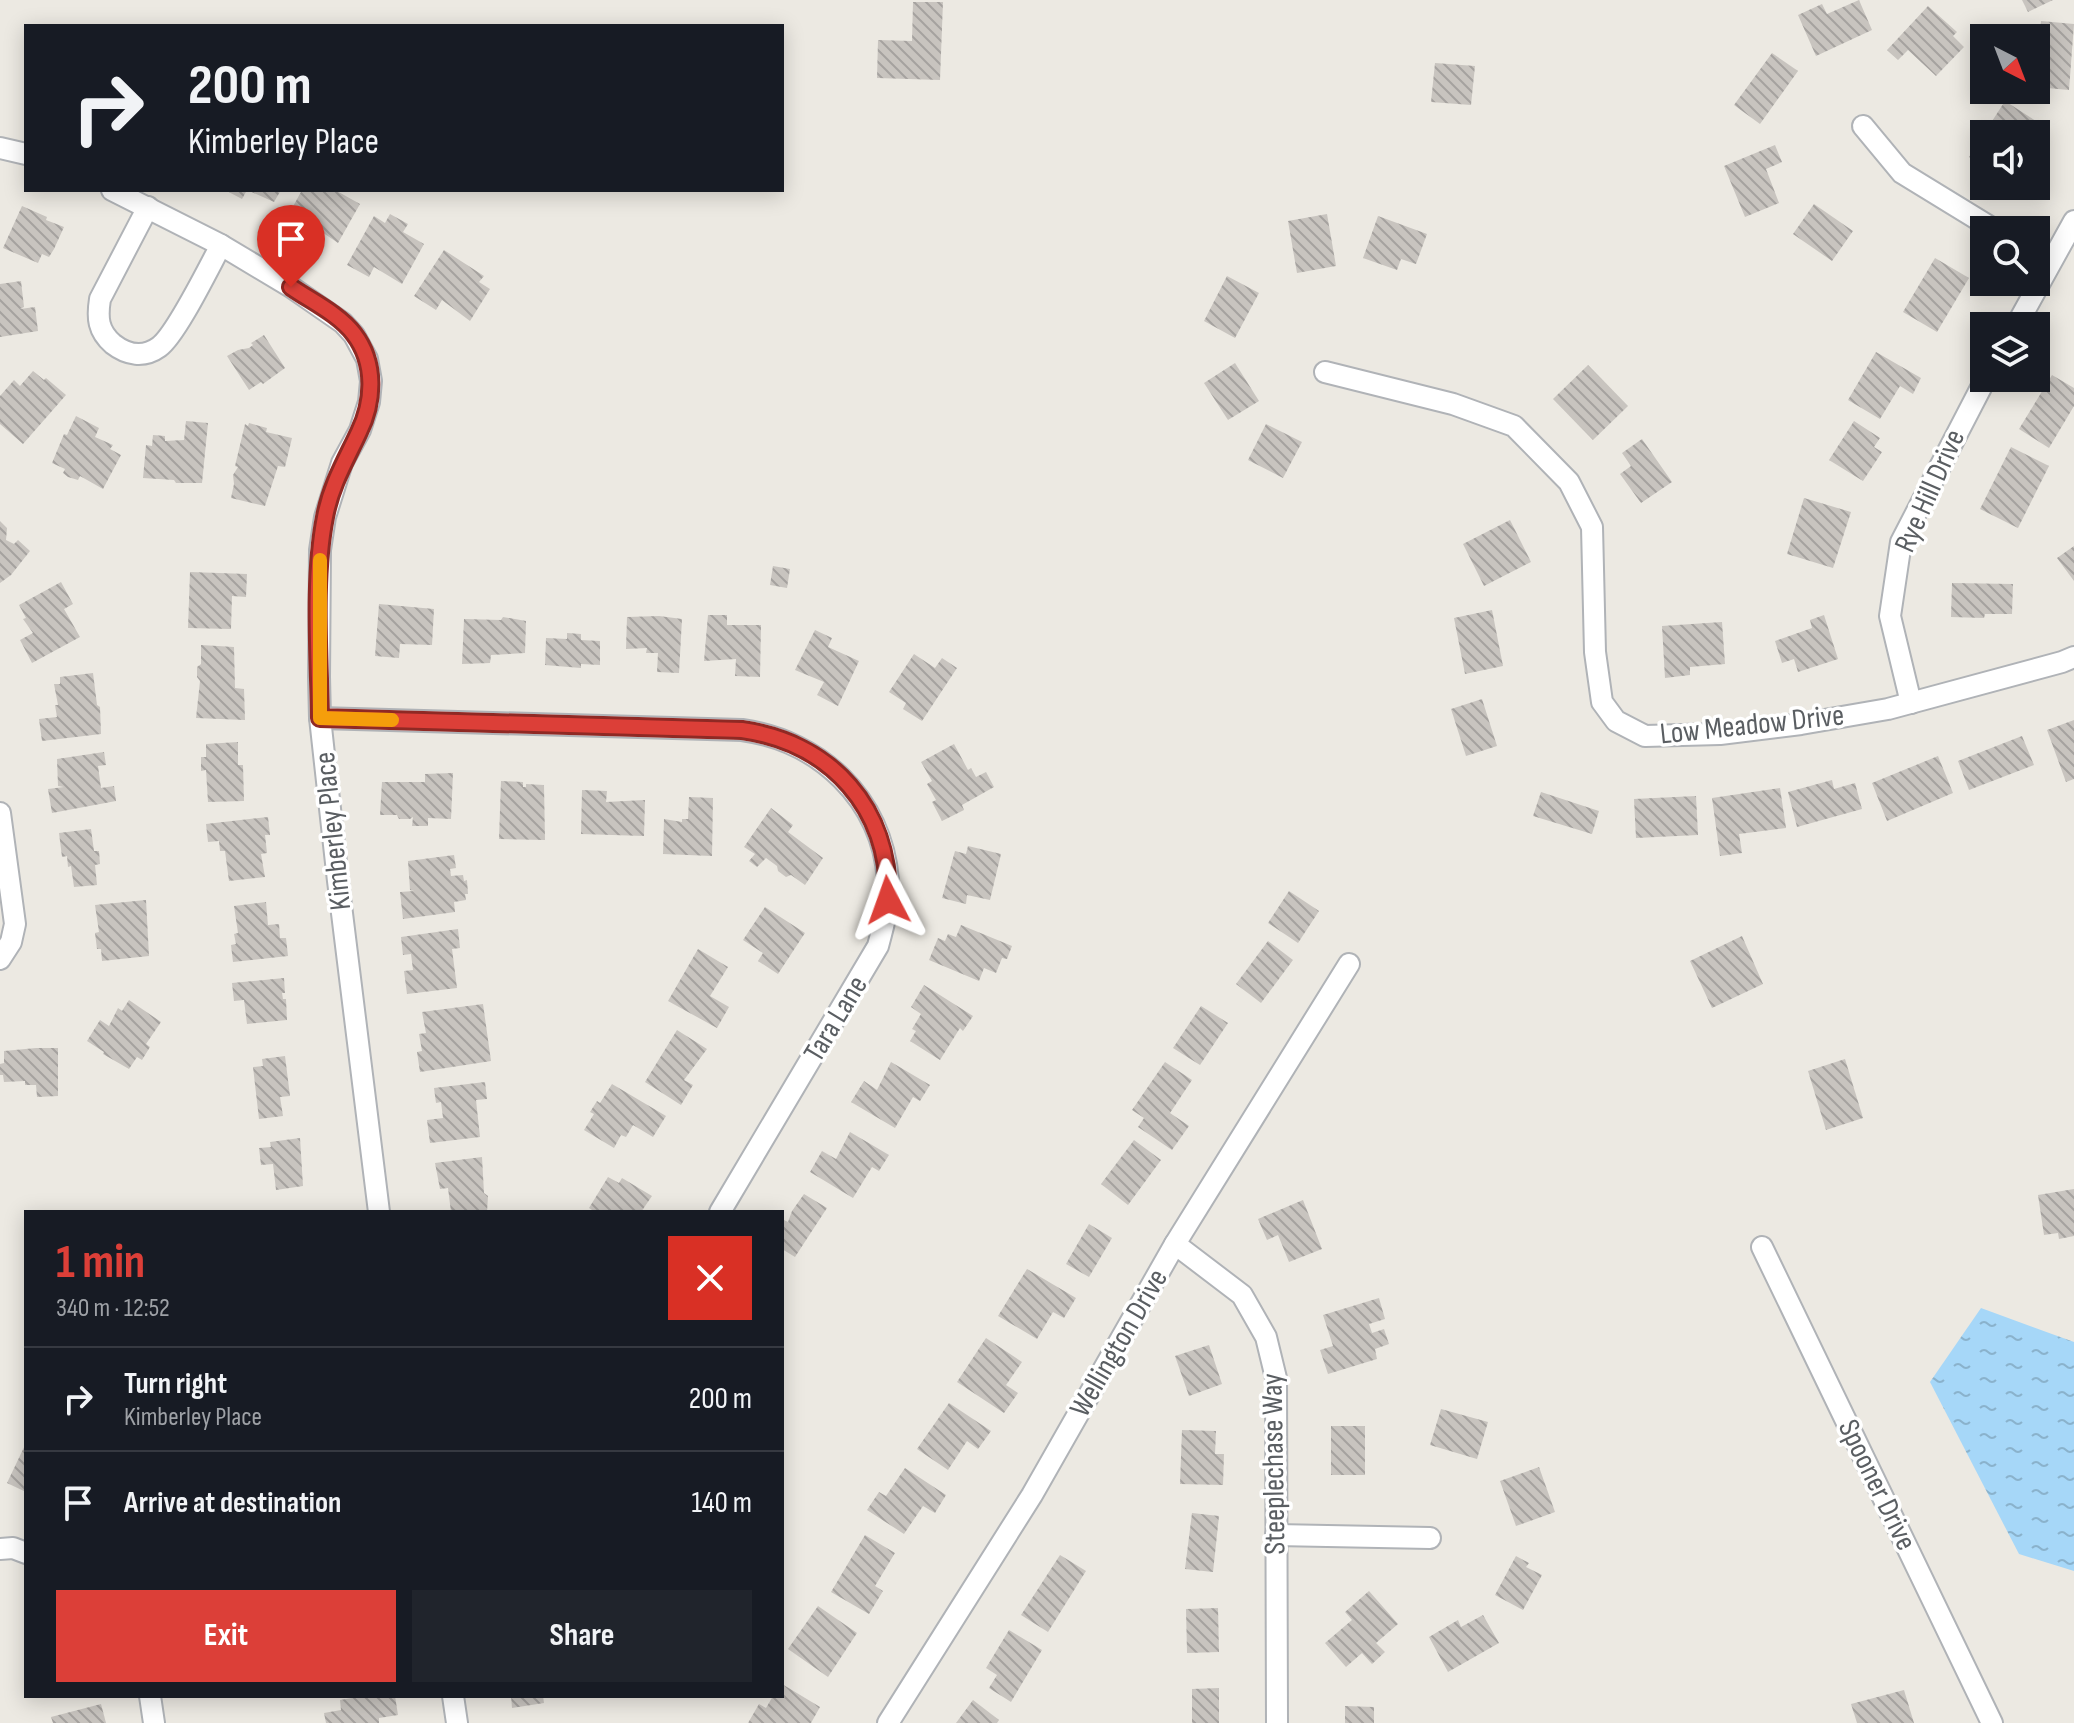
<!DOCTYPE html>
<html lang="en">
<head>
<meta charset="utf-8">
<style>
  :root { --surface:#171b24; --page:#20242c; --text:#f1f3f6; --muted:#9ea1a6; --line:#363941; --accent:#dc3f38 }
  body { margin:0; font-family:"Sofia Sans Condensed",sans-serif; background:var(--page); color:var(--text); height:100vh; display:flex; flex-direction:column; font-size:30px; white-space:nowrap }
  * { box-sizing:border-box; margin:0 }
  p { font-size:26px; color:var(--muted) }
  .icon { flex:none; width:44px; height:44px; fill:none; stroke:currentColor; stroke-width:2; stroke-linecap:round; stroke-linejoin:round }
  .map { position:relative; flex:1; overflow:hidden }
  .panel { position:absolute; left:24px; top:1210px; width:760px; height:488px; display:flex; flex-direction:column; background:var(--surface); border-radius:0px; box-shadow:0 4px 20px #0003 }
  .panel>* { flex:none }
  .guide { position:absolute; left:24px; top:24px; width:760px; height:168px; border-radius:0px; box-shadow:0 4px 20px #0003; background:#171b24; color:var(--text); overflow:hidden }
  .needle { width:52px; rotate:138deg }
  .tools { position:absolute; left:1970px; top:24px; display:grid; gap:16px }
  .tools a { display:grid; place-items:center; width:80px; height:80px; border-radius:0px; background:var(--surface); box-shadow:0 4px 20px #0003; font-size:40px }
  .pin { position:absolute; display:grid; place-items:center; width:68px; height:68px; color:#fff; margin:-82px -34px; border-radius:50% 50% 50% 0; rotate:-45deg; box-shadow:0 0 8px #0007 }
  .pin .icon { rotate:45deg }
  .me { position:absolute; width:88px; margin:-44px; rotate:356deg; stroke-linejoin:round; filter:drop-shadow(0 0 6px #0008) }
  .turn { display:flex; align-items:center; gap:28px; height:168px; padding:0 32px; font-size:36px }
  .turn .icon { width:104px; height:104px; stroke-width:2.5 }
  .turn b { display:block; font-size:56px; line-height:68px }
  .round { display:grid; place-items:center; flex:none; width:84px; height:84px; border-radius:0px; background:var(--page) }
  .head { display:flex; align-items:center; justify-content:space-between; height:136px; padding:0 32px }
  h1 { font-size:48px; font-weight:700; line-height:60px; color:var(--accent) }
  .button { display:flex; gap:16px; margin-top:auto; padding:16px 32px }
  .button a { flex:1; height:92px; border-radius:0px; background:var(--accent); color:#fff; font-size:32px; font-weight:700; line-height:92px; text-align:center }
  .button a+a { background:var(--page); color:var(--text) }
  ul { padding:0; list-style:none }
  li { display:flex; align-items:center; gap:24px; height:104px; padding:0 32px; border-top:2px solid var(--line) }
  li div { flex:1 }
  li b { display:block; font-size:30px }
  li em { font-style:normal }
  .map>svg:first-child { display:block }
  .water { fill:url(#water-ripples) }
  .building { fill:url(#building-back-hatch) }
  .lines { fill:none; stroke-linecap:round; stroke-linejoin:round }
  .minor-casing { stroke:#b0b3b7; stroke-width:24 }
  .minor { stroke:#fff; stroke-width:20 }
  .route-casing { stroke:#8f2924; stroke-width:20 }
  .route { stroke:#dc3f38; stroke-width:14 }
  .slow { stroke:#f59e0b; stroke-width:14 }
  .labels { text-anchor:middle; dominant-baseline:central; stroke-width:7; stroke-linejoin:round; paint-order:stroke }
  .street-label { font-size:30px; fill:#5a5e62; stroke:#fff }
</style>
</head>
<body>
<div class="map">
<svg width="2074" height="1723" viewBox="0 0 2074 1723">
  <defs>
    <pattern id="water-ripples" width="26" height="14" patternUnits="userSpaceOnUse" patternTransform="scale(2)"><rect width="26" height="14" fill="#a6d7f8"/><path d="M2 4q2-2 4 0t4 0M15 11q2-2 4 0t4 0" fill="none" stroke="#8ab2cc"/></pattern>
    <pattern id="building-back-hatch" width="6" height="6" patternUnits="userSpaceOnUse" patternTransform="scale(2)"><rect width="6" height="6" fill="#c8c4bf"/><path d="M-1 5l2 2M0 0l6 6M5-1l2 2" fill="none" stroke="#a5a29f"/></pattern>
  </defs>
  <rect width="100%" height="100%" fill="#ece9e2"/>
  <path class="water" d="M1981 1308 2074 1342V1571L2019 1554 1930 1382Z"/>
  <g class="building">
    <path d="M1859 0 1872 30 1816 56 1798 15 1822 4 1827 14Z"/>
    <path d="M2022 0H2053L2028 12Z"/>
    <path d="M913 2H943L940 80 877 78 878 40 912 41Z"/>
    <path d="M1928 6 1957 32 1953 36 1964 47 1936 76 1908 50 1898 60 1887 50Z"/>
    <path d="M2041 21 2074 24 2069 90 2036 87Z"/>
    <path d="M1772 53 1798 71 1760 124 1734 105Z"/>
    <path d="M1435 63 1475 66 1471 105 1431 102Z"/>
    <path d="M2005 101 2050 130 2036 152V134H1984V167L1969 157Z"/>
    <path d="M1775 145 1782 162 1766 169 1779 203 1745 217 1724 166Z"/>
    <path d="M225 190H281L274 202 247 190 242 199Z"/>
    <path d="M302 190H335L360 204 338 243 313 226 307 236 284 223Z"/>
    <path d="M1814 204 1853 231 1832 261 1793 234Z"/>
    <path d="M22 206 47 217 46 220 64 227 54 249 49 257 42 254 38 263 3 248Z"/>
    <path d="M390 214 408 224 403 232 424 244 402 284 374 267 369 277 347 265 374 216 385 223Z"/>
    <path d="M1327 214 1336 266 1297 273 1288 221Z"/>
    <path d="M1378 216 1427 234 1416 264 1401 259 1397 270 1363 258Z"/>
    <path d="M444 250 484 276 479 282 490 289 470 321 442 300 436 310 414 296Z"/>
    <path d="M1935 258 1969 278 1937 332 1903 312Z"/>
    <path d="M1227 276 1259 293 1235 338 1204 321Z"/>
    <path d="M21 281 24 307 20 309 35 307 38 331 0 337V284Z"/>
    <path d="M264 335 285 368 263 384 261 382 249 390 227 356 238 350 249 348 253 345 251 343Z"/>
    <path d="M1876 352 1921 378 1913 394 1900 386 1880 419 1848 400Z"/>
    <path d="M1235 363 1259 401 1228 420 1204 383Z"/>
    <path d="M1588 365 1628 406 1593 440 1553 399Z"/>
    <path d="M33 371 44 380 46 378 66 395 23 444 0 424V396L14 380 20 386Z"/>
    <path d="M2052 375 2074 388V406L2049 448 2019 429Z"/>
    <path d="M76 416 99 428 95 437 113 445 110 449 121 455 103 489 80 476 78 480 68 477 63 473 65 469 52 463 64 434 67 435Z"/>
    <path d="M186 421 208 423 202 483H176L174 480 143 478 146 445 152 446 153 435 165 436V441L184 440Z"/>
    <path d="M1854 421 1880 438 1874 447 1882 452 1863 481 1829 460Z"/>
    <path d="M249 423 267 428 266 432 292 438 285 467 278 466 265 506 231 498 234 484 233 475 238 467 235 466 245 424 248 426Z"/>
    <path d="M1266 424 1302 442 1283 478 1248 460Z"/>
    <path d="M1642 439 1672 482 1641 503 1620 474 1631 466 1622 453Z"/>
    <path d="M2011 447 2049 466 2018 528 1980 509Z"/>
    <path d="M1804 498 1851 512 1833 568 1787 554Z"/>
    <path d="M1510 520 1531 562 1484 586 1463 544Z"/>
    <path d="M0 521 7 528 6 540 14 544 18 540 30 551 11 575 0 583Z"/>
    <path d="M2074 546V581L2057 558Z"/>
    <path d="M773 566 790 569 787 588 770 585Z"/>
    <path d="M190 572 247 574 246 597 232 596 231 629 188 628Z"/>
    <path d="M61 582 73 604 64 609 80 637 32 663 20 640 33 633 23 619 26 618 19 605Z"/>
    <path d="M1952 583 2013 584 2012 614H1985L1984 618 1951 617Z"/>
    <path d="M379 604 434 609 432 645 400 644 399 658 375 656Z"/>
    <path d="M1492 610 1503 666 1465 674 1454 618Z"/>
    <path d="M708 615H727V625H761L760 677 735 676 736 659 704 661Z"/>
    <path d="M1824 615 1838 659 1798 672 1794 659 1782 663 1775 641 1812 628 1810 620Z"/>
    <path d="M659 616 682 619 679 673 657 672 658 653H646L647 648 626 649 627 617Z"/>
    <path d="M503 617 526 621 525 653 491 655 490 663 462 664 464 619 501 620Z"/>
    <path d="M1722 622 1725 664 1690 667V675L1665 678 1662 626Z"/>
    <path d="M815 630 832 638 828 647 859 661 838 706 817 695 824 682 795 670Z"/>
    <path d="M567 633 581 634V640L600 641V665L581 664V668L545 665 546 638 567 639Z"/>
    <path d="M201 645 234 647 235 688 244 689 245 720 196 718 200 681 197 677V667L201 664Z"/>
    <path d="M914 654 935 668 942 658 957 668 922 721 903 709 906 703 889 692Z"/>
    <path d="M93 673 97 705 100 707 101 734 42 741 39 719 57 717 55 705H58L54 684H60V677Z"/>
    <path d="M1482 699 1497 746 1466 756 1451 709Z"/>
    <path d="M2074 720V779L2066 782 2047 730Z"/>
    <path d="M2022 736 2034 765 1969 790 1958 761Z"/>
    <path d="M238 742V765H243L244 801 208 802 206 770 201 771V757H206V744Z"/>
    <path d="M954 744 968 770 971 768 976 777 986 772 994 787 962 805 964 810 942 821 932 802 936 800 927 784 932 781 921 762Z"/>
    <path d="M104 752 106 765 98 766 101 788 114 786 116 801 52 813 48 789 64 787 58 786 57 759Z"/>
    <path d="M1938 756 1953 793 1887 821 1872 783Z"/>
    <path d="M453 773 451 819 428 818V826H412L413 817 410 819H399L397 815H380L382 782H425V774Z"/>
    <path d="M1832 780 1834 789 1855 783 1862 809 1797 827 1788 792Z"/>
    <path d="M501 781 523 782V787H526V784L544 785 545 840 499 839Z"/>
    <path d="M1780 788 1786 828 1739 834 1742 853 1720 856 1712 798Z"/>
    <path d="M582 790 607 791 606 802 645 800 644 836 581 834Z"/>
    <path d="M1541 792 1599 811 1592 834 1533 816Z"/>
    <path d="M1696 796 1698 835 1636 838 1634 799Z"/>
    <path d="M689 797 713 798 712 856 663 854 664 819 682 822V819H688Z"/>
    <path d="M771 808 793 825 788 832 823 858 805 885 791 875 786 877 778 871 777 866 766 858 757 867 749 861 755 854 744 847Z"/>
    <path d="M268 817 270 835H265L267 853 261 854 265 877 229 881 225 851H220L219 841 208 842 206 824Z"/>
    <path d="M91 829 94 851H99L100 864 95 865 97 885 74 887 71 866 68 867 67 856 62 857 59 833Z"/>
    <path d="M968 846 1001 854 990 900 967 895 966 904 942 898 955 851 966 854Z"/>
    <path d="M454 855 456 868 450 869 451 876 463 875 464 881 467 880 468 894H465L466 900 454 902 455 912 403 919 400 892 414 891 410 890 408 861Z"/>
    <path d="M1289 891 1319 911 1298 943 1268 923Z"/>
    <path d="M146 900 149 956 102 961 101 949H97L95 933 99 932 95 905Z"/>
    <path d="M266 902 268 925 279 924 280 938H286L288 956 233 962 231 945 236 944 234 934 238 933 234 906Z"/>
    <path d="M765 907 805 933 778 974 758 961 763 953 743 940Z"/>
    <path d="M961 925 1012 946 1007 959 1002 958 996 973 984 968 979 981 929 960 938 938 945 941 948 934 956 937Z"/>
    <path d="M458 929 460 948 452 949 457 988 407 994 404 971 413 970 411 954 403 955 401 937Z"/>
    <path d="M1742 936 1763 984 1712 1008 1690 961Z"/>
    <path d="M1268 941 1293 960 1261 1003 1236 984Z"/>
    <path d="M698 949 728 967 710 996 729 1007 717 1028 668 1001Z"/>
    <path d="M284 978 285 993H282L283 999H286L287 1020 247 1024 244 1000 234 1001 232 983Z"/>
    <path d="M924 985 973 1016 963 1031 960 1028 940 1060 910 1041 916 1031 912 1029 921 1014 911 1007Z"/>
    <path d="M129 1000 161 1022 146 1044 150 1047 142 1060 137 1057 129 1069 103 1054 104 1052 87 1041 100 1020 109 1026 118 1008 122 1011Z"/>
    <path d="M483 1004 491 1061 420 1072 417 1052 422 1051 419 1034 426 1033 422 1012Z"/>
    <path d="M1201 1006 1228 1023 1200 1065 1173 1048Z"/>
    <path d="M677 1030 707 1049 684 1080 693 1085 681 1105 645 1082Z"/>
    <path d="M36 1048H58V1096L37 1097 36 1085H25V1081L4 1082 3 1075H0V1064L4 1063V1051Z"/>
    <path d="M285 1056 290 1096 280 1097 283 1116 259 1119 253 1067 263 1066 262 1059Z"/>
    <path d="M1845 1059 1863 1118 1826 1130 1808 1071Z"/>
    <path d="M891 1062 930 1085 920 1101 913 1097 895 1128 851 1102 864 1081 877 1090Z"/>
    <path d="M1165 1062 1192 1080 1170 1113 1189 1126 1172 1150 1138 1127 1144 1118 1132 1110Z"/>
    <path d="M485 1082 487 1099 476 1100 480 1137 430 1143 427 1120 443 1118 441 1102 436 1103 434 1088Z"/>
    <path d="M612 1084 666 1116 653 1137 633 1125 626 1137 621 1135 614 1148 584 1130 594 1114 590 1112 597 1101 600 1103Z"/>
    <path d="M850 1132 889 1155 879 1171 872 1167 853 1198 810 1172 822 1151 836 1159Z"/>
    <path d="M300 1138 303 1186 276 1190 273 1164 261 1165 259 1148 271 1147 270 1142Z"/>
    <path d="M1134 1140 1161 1160 1128 1205 1101 1184Z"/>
    <path d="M482 1157 484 1193 488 1196 487 1212H451L448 1188 440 1189 435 1163Z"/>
    <path d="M608 1177 619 1183 622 1178 652 1196 641 1212H595L589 1208Z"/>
    <path d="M2074 1189V1236L2059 1239 2058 1233 2044 1235 2038 1195Z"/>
    <path d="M804 1194 827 1208 795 1257 782 1249V1219L788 1222 792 1211Z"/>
    <path d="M1303 1200 1322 1249 1289 1262 1278 1235 1267 1240 1258 1219Z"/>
    <path d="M1089 1224 1112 1238 1089 1277 1066 1264Z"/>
    <path d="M1027 1269 1076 1298 1064 1318 1053 1312 1037 1339 998 1316Z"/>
    <path d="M1379 1298 1385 1319 1369 1324 1372 1333 1384 1329 1389 1344 1375 1349 1377 1359 1328 1374 1320 1350 1333 1346 1323 1315Z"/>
    <path d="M986 1338 1022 1362 1006 1385 1018 1393 1004 1413 957 1382Z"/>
    <path d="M1209 1345 1222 1384 1189 1396 1175 1356Z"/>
    <path d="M949 1403 991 1431 978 1449 967 1441 948 1470 917 1449Z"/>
    <path d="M1441 1409 1488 1422 1477 1459 1430 1445Z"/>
    <rect x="1331" y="1426" width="34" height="49"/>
    <path d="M1182 1430 1216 1431 1215 1454H1224L1223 1485 1180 1484Z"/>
    <path d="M26 1443V1492L7 1483Z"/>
    <path d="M1539 1467 1555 1512 1516 1526 1500 1481Z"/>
    <path d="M905 1468 946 1495 935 1513 923 1506 904 1534 867 1510 879 1492 886 1496Z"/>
    <path d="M1192 1513 1219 1516 1213 1572 1185 1569Z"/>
    <path d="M865 1535 895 1553 875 1586 883 1591 869 1614 831 1592Z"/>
    <path d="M1060 1555 1086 1571 1048 1632 1021 1615Z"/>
    <path d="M1516 1556 1529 1563 1526 1567 1542 1575 1523 1610 1495 1595Z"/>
    <path d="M1369 1591 1398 1624 1376 1643 1385 1652 1372 1664 1362 1653 1346 1667 1325 1643 1352 1620 1345 1612Z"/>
    <path d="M818 1606 857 1633 828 1677 788 1649Z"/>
    <path d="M1218 1608 1219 1652 1187 1653 1186 1609Z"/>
    <path d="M1483 1615 1499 1643 1448 1672 1429 1637 1458 1620 1461 1627Z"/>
    <path d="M1009 1630 1042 1650 1011 1702 989 1688 997 1675 986 1668Z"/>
    <path d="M782 1684 820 1707 811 1723H748L759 1704 766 1708 773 1696H782Z"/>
    <path d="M1219 1688V1723H1192V1689Z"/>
    <path d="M1904 1690 1914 1723H1857L1851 1704Z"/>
    <path d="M364 1696H395L398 1715 379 1718V1723H326L324 1713 341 1710 340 1700Z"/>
    <path d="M511 1696H543L544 1703 512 1708Z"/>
    <path d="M973 1700 999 1720 997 1723H956Z"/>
    <path d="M101 1704 106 1723H53L51 1717Z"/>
    <path d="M1345 1706 1374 1707V1723H1345Z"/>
  </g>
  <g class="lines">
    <g class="minor-casing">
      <g id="minor">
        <path d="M1863 126 1902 173 1995 230"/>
        <path d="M0 148 26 154"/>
        <path d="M112 190 221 245 291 287 343 323 354 335 367 359 371 381 369 402 360 430 342 463 325 517 320 550 319 677 320 718 338 881 379 1212"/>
        <path d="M148 207 100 299C97 318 98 331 113 344 127 355 144 358 159 347 176 335 209 267 221 245"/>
        <path d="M2016 326 2074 221"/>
        <path d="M1325 372 1453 404 1514 426 1569 482 1592 527 1595 652 1602 702 1616 721 1645 736 1720 734 1801 724 1888 709 2062 662 2074 657"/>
        <path d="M1911 703 1890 616 1901 542 1986 378"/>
        <path d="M320 718 742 730C820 741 882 799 888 880 890 902 884 924 878 946L720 1212"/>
        <path d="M0 813 15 924 11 942 0 959"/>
        <path d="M1175 1244 1242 1295 1266 1337 1276 1378 1277 1723"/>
        <path d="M1762 1247 1992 1723"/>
        <path d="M1276 1535 1430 1538"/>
        <path d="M0 1549 13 1548 26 1553"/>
        <path d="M150 1696 154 1723"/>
        <path d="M453 1696 457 1723"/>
        <path d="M888 1723 1032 1495 1175 1244 1349 964"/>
      </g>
    </g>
    <use href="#minor" class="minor"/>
  </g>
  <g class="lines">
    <g class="route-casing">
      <path id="route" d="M291 287C311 301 339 314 354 334 376 363 374 401 359 432 346 460 331 485 325 517 313 578 319 655 320 718L742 730C832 743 890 809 888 900"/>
    </g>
    <use href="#route" class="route"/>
    <path class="slow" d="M320 560V718L392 720"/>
  </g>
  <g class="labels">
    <g class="street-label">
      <text transform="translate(1930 491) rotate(-66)">Rye Hill Drive</text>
      <text transform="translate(1752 725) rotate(-6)">Low Meadow Drive</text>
      <text transform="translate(333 831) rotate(-96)">Kimberley Place</text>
      <text transform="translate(836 1019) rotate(-59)">Tara Lane</text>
      <text transform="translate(1119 1343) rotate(-60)">Wellington Drive</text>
      <text transform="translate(1274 1464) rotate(-91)">Steeplechase Way</text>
      <text transform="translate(1877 1485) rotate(64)">Spooner Drive</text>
    </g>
  </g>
</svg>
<div class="tools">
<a><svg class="needle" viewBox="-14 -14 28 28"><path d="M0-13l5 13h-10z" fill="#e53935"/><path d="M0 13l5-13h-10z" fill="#9ea1a6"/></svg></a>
<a><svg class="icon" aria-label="sound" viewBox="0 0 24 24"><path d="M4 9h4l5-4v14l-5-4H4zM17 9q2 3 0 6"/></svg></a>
<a><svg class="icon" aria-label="search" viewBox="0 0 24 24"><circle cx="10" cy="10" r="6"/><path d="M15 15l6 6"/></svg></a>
<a><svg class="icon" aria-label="layers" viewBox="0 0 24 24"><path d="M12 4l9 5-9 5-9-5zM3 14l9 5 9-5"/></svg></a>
</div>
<div class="pin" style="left:291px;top:287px;background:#d93025"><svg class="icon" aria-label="arrive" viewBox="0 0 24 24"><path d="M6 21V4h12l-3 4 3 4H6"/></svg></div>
<svg class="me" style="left:888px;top:900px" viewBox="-20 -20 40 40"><path d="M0-17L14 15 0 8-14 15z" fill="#dc3f38" stroke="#fff" stroke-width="4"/></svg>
<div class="guide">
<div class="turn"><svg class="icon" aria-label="right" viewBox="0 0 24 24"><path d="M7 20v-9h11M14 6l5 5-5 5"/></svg><div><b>200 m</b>Kimberley Place</div></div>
</div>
<section class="panel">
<div class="head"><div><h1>1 min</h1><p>340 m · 12:52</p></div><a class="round" style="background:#d93025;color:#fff"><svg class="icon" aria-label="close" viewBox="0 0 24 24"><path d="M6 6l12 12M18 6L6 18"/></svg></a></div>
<ul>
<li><svg class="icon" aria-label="right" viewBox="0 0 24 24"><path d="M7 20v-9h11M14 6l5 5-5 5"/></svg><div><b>Turn right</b><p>Kimberley Place</p></div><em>200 m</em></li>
<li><svg class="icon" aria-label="arrive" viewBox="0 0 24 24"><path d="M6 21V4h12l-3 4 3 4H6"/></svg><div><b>Arrive at destination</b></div><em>140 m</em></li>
</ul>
<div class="button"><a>Exit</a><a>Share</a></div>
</section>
</div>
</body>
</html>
